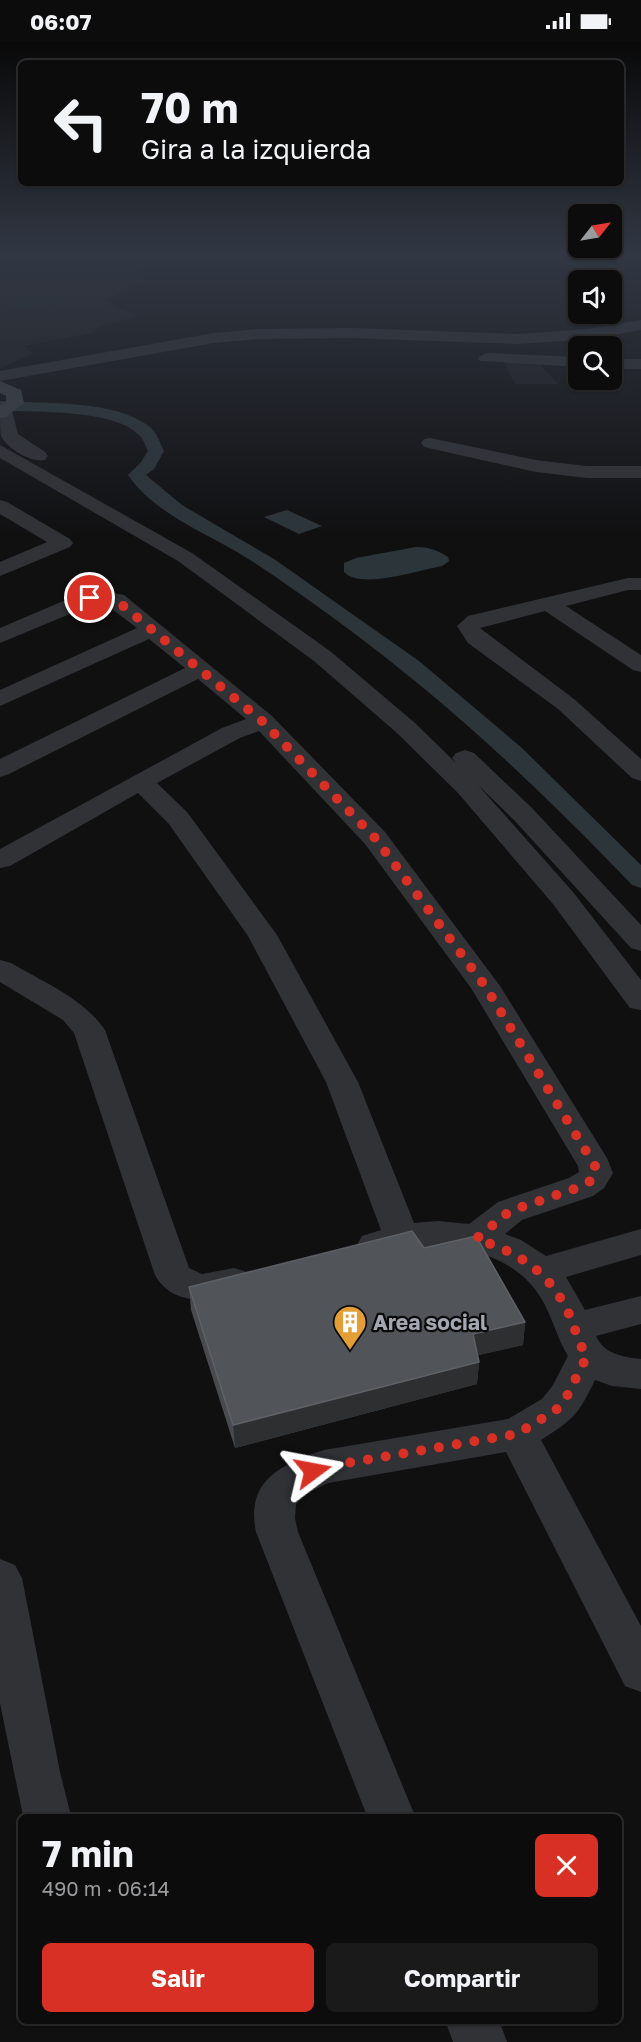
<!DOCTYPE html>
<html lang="es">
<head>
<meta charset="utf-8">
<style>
  :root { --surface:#0c0c0d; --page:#1a1a1b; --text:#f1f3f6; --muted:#9a9b9d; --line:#2c2c2e; --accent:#d93025 }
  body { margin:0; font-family:"Golos Text",sans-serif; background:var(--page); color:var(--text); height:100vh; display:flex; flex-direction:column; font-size:22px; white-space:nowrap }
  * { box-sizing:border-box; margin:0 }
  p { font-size:20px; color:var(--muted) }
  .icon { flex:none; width:33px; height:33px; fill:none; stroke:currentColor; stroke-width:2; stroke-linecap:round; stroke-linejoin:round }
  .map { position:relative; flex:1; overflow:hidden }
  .sheet { position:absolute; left:18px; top:1772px; width:604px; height:210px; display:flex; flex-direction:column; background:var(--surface); border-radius:9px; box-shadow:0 2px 4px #0004,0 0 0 2px var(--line) }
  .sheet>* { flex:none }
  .top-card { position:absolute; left:18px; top:18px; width:606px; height:126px; border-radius:9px; box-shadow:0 2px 4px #0004,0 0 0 2px var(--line); background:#0c0c0d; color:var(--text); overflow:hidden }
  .needle { width:39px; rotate:59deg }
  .tools { position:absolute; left:568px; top:162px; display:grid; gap:12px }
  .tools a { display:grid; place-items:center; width:54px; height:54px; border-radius:9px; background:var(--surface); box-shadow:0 2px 4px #0004,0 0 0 2px var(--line); font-size:30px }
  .pin { position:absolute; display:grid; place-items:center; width:51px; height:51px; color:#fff; margin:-26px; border:3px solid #fff; border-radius:50%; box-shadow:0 2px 6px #0007 }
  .me { position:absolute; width:66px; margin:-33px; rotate:77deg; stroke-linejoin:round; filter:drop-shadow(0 0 4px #0008) }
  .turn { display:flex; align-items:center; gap:21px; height:126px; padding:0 24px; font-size:27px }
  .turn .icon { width:78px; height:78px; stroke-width:2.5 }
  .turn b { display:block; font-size:42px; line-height:51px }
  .round { display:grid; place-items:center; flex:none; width:63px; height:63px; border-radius:9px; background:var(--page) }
  .head { display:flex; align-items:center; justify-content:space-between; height:102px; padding:0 24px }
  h1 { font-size:36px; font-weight:700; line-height:45px }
  .button { display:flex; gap:12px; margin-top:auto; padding:12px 24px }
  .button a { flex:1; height:69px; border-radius:9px; background:var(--accent); color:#fff; font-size:24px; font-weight:700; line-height:69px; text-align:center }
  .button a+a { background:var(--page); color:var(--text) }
  .status { display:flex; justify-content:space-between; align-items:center; height:42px; padding:0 30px; background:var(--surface); direction:ltr }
  .status svg { height:16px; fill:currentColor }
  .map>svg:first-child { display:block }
  .built { fill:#1c1c1e }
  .green { fill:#1d231d }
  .water { fill:#2c353a }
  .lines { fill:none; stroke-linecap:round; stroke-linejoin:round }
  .canal { fill:#2c353a; fill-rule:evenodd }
  .street { fill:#313236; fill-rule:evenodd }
  .secondary { fill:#3f4146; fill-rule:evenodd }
  .wall { fill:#484a4e }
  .shaded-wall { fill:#2d2f31 }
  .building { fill:#515459; stroke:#5e6167; stroke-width:1.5 }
  .route { stroke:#d93025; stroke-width:10; stroke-dasharray:0 18 }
  .labels { text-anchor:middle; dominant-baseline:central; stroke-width:4.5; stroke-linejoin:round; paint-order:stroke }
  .near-poi-label { font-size:21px; font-weight:bold; fill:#a2a7b1; stroke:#0b0b0c; text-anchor:start }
</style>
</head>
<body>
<div class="status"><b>06:07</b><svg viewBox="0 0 49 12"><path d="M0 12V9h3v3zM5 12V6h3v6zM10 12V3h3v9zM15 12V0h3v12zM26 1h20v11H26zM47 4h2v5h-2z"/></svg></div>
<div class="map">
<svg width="641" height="2000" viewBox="0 0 641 2000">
  <rect width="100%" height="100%" fill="#101011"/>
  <g class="built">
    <path d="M0 214H140L145 240 106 257 115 265 140 274 99 285 93 291 24 304 33 311 0 327Z"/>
    <path d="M503 320 540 322 558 342H515Z"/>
  </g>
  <path class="green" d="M46 254 57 261 16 267 6 261Z"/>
  <g class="water">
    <path d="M287 468 322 484 299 492 264 475Z"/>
    <path d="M416 505C429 505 437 508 448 515L449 519 442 524C419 528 361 548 344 530V521L356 516Z"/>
  </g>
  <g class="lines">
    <path class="canal" d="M0 359C43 362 115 357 150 385 157 391 160 401 164 409L154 427 146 433 182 463 274 517 419 619 522 706 641 823V846L632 843C538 745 449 661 339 580 307 557 276 534 242 513 204 490 154 471 128 433L141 420 148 409C145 404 144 397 139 393 114 367 35 370 0 369Z"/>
    <g class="street">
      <path d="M641 278V288L589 297 518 302 351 296 259 297 214 301 0 339V329L214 291 259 287 351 286 518 292 589 287Z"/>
      <path d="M486 311 579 315V325L480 319 478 316Z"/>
      <rect x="612" y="317" width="29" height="10"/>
      <path d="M5 364 11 365 18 392 45 410 48 414 45 418C31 421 8 407 1 394 0 386 0 373 0 365Z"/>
      <path d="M430 396 536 418 587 424H641V436H587L536 430 424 405 421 401 424 397Z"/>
      <path d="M0 403 192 511 330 609 415 681 456 721 452 716 456 711 465 708 474 711 532 766 641 883V909L631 906 514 778 478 743 573 850 641 938V968L630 966 553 862 458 751 397 691 314 619 178 519 0 416Z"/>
      <path d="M0 458 7 460 70 497 73 501 70 505 0 534V520L47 500 0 472Z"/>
      <path d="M628 536H641V548H628L566 564 641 613V630L633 628 545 569 480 586 574 657 641 717V739L632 736 558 667 468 601 457 584 468 574Z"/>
      <path d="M105 549 124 553 272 674 385 790 500 944 607 1116 613 1131 604 1146 593 1154 522 1178 505 1192 521 1198 546 1214 641 1187V1213L566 1235 585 1268 641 1254V1282L596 1294C604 1312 623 1315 641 1317V1347L612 1344 595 1338C578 1373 574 1377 541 1398L641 1584V1650L625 1644 506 1410 328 1441 306 1452 296 1462 295 1476 298 1490 415 1774H367L256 1490C245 1438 282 1422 324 1408L508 1377 542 1357 553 1343 568 1314C557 1296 552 1274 541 1256 516 1215 466 1202 420 1206 399 1207 383 1218 362 1212L357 1203 362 1194 381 1188 326 1040 248 894 169 782 138 751 10 824 0 826V807L222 686 246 677 198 637 9 732 0 735V717L185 626 149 597 0 664V648L137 586 104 561 94 562 0 601V586L82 551ZM259 689 365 802 471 946 578 1124 579 1130 569 1136 498 1160 469 1182 438 1179 414 1181 358 1040 277 893 187 770 157 741 240 696Z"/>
      <path d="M0 918 11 921C43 940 83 956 105 988L189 1226 202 1232 234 1226 247 1230 252 1240 247 1250C216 1259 174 1267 155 1233L74 991 63 978 0 940Z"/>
      <path d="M0 1517 15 1523 22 1536 60 1730 71 1774H23L0 1661Z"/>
      <path d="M445 1978H499L507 2000H453Z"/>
    </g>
    <path class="secondary" d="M0 339 21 348 24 361 6 375 0 376V363L6 359V354L0 351Z"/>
  </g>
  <path class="wall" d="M189 1245 525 1280 523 1303 478 1313 479 1320 477 1342 235 1406 191 1268Z"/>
  <g class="shaded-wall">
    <path d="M525 1280 523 1303 471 1315 473 1292Z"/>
    <path d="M479 1320 477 1342 235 1406 233 1383Z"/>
  </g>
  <path class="building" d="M412 1189 424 1206 476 1194 525 1280 473 1292 479 1320 233 1383 189 1245Z"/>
  <linearGradient id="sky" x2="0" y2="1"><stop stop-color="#090909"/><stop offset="0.43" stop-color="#313743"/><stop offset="1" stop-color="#313743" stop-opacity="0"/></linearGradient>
  <rect width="641" height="494" fill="url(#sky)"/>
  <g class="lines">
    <path class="route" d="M90 556 105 555 116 558 262 679 375 796 485 944 595 1124 596 1131 592 1138 580 1145 510 1169 476 1197C517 1210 547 1228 567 1268 575 1283 577 1300 587 1314L567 1354 556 1368 517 1392 324 1425 313 1429"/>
  </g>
  <defs>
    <g id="building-pin" transform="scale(1.725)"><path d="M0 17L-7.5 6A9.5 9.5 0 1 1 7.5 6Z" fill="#e39f36" stroke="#0b0b0c"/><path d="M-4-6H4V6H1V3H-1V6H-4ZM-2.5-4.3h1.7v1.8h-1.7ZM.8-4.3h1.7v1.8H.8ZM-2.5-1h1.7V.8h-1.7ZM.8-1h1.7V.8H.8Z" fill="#fff"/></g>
  </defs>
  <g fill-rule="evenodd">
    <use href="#building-pin" x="350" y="1280"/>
  </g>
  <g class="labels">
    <g class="near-poi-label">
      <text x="373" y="1280">Area social</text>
    </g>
  </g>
</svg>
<div class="tools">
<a><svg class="needle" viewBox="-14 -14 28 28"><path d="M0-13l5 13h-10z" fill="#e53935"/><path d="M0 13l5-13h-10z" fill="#9a9b9d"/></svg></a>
<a><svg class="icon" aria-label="sound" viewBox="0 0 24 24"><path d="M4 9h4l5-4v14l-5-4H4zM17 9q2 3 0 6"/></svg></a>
<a><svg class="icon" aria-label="search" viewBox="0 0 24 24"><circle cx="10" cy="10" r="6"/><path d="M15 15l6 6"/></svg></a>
</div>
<div class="pin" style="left:90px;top:556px;background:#d93025"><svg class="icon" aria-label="arrive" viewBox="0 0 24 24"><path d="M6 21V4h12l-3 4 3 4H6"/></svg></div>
<svg class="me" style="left:313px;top:1429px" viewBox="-20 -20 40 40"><path d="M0-17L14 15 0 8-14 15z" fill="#d93025" stroke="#fff" stroke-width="4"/></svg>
<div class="top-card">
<div class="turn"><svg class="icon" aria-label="left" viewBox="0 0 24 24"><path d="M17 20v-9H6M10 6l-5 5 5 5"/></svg><div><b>70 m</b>Gira a la izquierda</div></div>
</div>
<section class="sheet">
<div class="head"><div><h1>7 min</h1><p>490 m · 06:14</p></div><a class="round" style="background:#d93025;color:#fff"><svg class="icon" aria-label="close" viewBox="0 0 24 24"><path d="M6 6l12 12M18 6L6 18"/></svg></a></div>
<div class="button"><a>Salir</a><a>Compartir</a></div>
</section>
</div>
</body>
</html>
